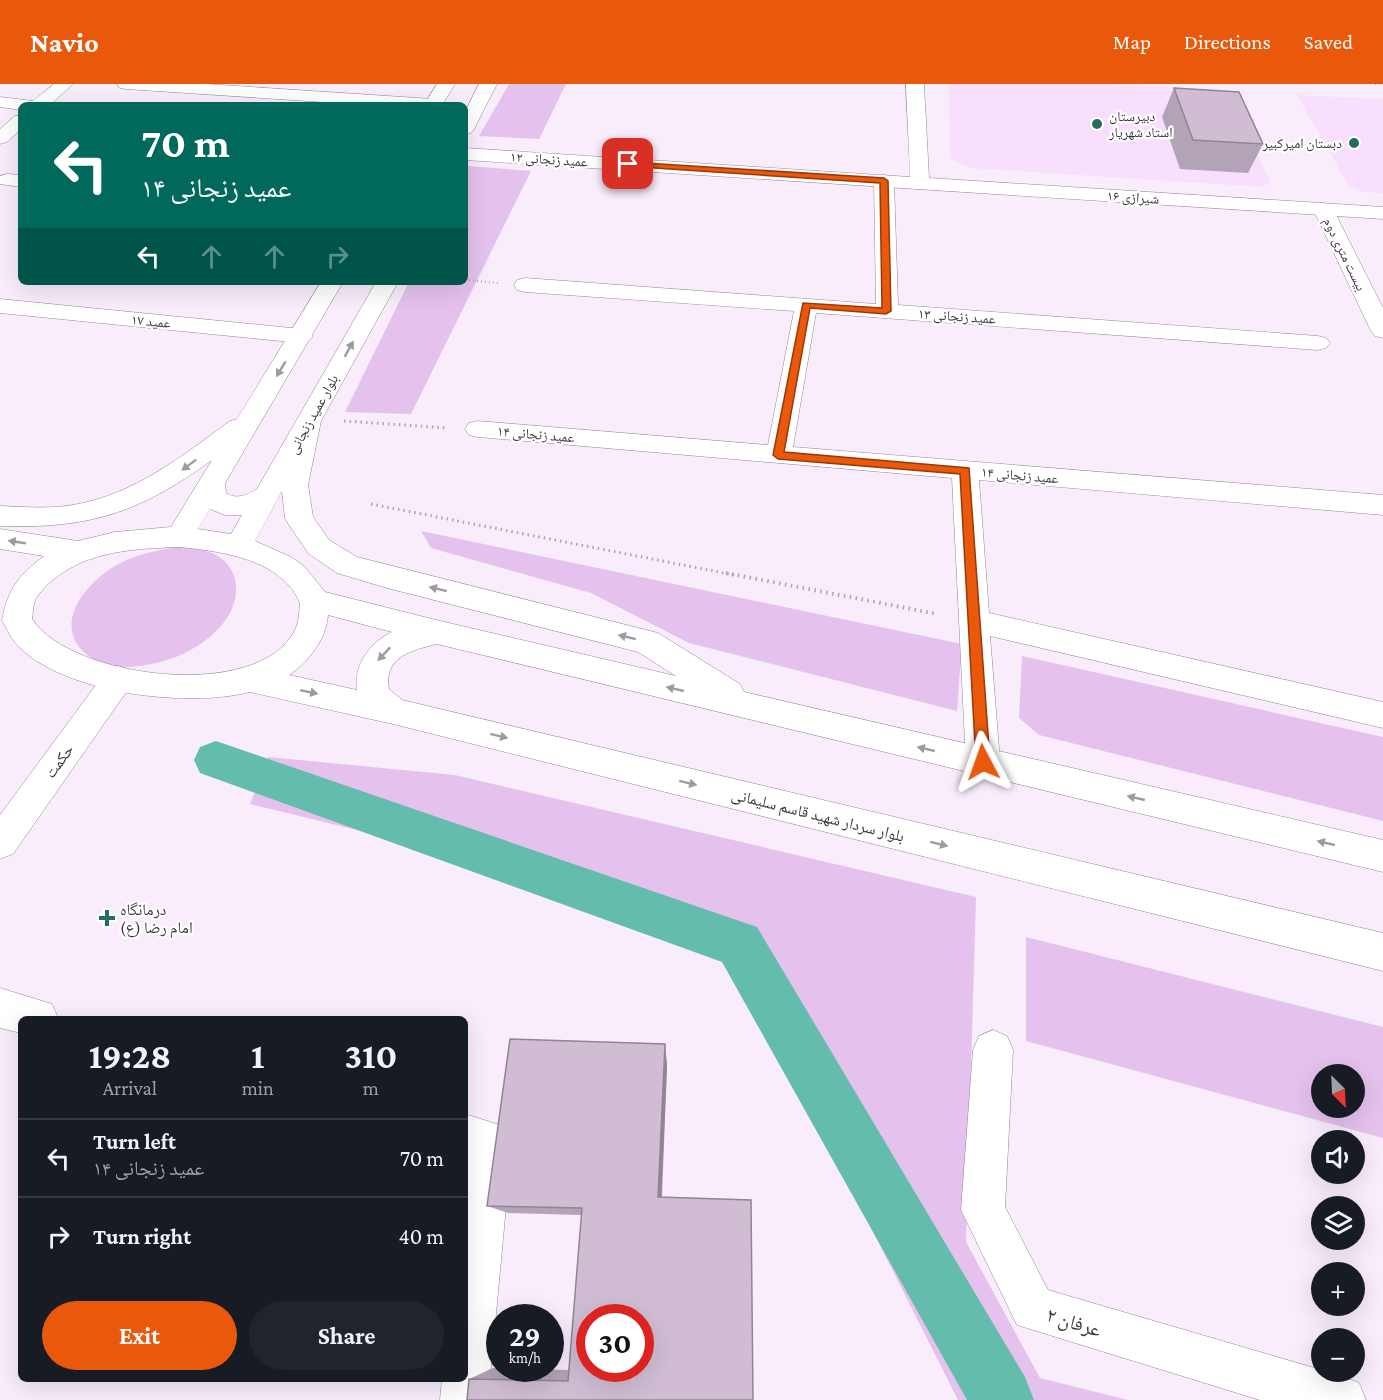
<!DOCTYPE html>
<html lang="en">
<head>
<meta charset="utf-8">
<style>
  :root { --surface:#171b24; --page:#20242c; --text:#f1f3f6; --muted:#9ea1a6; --line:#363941; --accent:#ea580c }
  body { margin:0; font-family:"Crimson Pro","Noto Naskh Arabic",serif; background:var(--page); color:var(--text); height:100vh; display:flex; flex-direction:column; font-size:22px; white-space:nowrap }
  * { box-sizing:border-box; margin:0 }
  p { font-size:20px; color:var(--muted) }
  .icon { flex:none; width:33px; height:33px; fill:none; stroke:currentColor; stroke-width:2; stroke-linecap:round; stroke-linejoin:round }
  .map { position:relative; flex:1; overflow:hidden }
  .details { position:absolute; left:18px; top:932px; width:450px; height:366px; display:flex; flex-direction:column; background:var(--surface); border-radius:9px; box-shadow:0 6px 24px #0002 }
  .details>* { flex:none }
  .top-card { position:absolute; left:18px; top:18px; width:450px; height:183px; border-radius:9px; box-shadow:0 6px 24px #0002; background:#00695c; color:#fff; overflow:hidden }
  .needle { width:39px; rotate:156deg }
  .buttons { position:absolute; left:1311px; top:980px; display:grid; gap:12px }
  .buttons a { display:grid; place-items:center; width:54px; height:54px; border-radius:50%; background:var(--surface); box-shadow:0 6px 24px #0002; font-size:30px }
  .speed { position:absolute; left:486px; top:1220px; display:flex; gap:12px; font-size:30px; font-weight:700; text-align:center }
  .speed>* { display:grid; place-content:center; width:78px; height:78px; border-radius:50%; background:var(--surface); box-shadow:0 6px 24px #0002; line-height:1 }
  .speed small { font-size:15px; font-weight:400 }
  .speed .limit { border:9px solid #d22; background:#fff; color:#111 }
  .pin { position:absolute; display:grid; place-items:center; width:51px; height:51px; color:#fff; margin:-26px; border-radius:12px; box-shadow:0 3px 9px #0006 }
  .me { position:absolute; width:66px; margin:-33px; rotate:356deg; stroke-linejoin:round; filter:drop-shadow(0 0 4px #0008) }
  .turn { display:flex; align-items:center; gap:21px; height:126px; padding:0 24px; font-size:27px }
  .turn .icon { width:78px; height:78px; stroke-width:2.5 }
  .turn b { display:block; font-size:42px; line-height:51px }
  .lanes { display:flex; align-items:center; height:57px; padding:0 24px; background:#0003; justify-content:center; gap:30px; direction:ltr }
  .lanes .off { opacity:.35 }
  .eta { display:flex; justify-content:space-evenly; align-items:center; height:102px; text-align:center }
  .eta b { font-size:36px; font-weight:700; line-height:42px }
  .action { display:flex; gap:12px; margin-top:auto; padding:12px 24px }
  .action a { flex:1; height:69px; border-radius:36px; background:var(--accent); color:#fff; font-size:24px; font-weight:700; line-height:69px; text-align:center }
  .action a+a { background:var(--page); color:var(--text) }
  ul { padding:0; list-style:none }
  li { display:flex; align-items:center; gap:18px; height:78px; padding:0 24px; border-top:2px solid var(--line) }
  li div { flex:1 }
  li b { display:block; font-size:22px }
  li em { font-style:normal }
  header { display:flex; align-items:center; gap:36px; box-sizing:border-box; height:84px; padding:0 30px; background:var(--accent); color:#fff }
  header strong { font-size:28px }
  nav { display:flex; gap:33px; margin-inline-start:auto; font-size:21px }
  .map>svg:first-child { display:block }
  .built { fill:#f7dffd }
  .green { fill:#e5c2ed; fill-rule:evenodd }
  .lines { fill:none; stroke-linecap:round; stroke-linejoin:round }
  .canal { fill:#64bdac; fill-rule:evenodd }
  .minor-casing { stroke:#958399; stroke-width:1 }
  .tertiary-casing { stroke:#958399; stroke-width:1 }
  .secondary-casing { stroke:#958399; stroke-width:1 }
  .path-far2 { stroke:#ada2af; stroke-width:2; stroke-dasharray:1 3; stroke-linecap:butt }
  .path-far1 { stroke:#ada2af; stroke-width:3; stroke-dasharray:1.5 4; stroke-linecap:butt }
  .path { stroke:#ada2af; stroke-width:4; stroke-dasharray:1.5 4.5; stroke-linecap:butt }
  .minor { fill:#fff; fill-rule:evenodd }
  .tertiary { fill:#fff; fill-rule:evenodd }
  .secondary { fill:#fff; fill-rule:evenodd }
  .wall { fill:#b3a3b6 }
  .shaded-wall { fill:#928494 }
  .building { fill:#d0bdd4; stroke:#928494; stroke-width:1.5; fill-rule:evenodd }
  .oneway { fill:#9e9aa0 }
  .route { fill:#ea580c; stroke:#983908; stroke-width:1.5 }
  .poi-dot { fill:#276c61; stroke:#fff; stroke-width:2 }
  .labels { text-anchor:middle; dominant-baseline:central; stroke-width:4.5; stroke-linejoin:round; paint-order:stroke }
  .far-poi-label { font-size:14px; fill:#3e3640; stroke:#fff; text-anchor:start }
  .far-street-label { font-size:14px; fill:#3e3640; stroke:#fff }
  .street-label { font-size:16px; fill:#3e3640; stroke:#fff }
  .poi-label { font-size:16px; fill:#3e3640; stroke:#fff; text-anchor:start }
  .near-street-label { font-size:20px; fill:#3e3640; stroke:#fff }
</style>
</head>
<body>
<header>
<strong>Navio</strong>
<nav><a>Map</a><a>Directions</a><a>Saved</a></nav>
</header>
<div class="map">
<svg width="1383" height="1316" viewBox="0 0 1383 1316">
  <rect width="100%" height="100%" fill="#f9edfc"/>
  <g class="built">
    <path d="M949 0H1111L1230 7 1270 98 1263 103 969 84 950 74Z"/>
    <path d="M1297 11 1383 15V109L1364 108 1349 102Z"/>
  </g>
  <g class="green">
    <path d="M509 0H566L539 55 479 52Z"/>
    <path d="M468 82 531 87 411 330 345 328 409 198H465V88Z"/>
    <path d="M421 447 962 560 957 627 689 559 591 509 431 464Z"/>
    <path d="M178 463C193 464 210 465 222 475 244 493 238 524 220 543 197 569 160 582 126 583 95 584 62 561 74 527 79 513 91 500 102 491 124 473 151 467 178 463Z"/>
    <path d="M1022 572 1383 653V737L1039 651 1019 634Z"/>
    <path d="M268 673 455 691 976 813 966 1158 1040 1294 1128 1316H958L714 833 250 720Z"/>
    <path d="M1026 853 1383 943V1054L1026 957ZM1322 990H1354V1023H1322Z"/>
  </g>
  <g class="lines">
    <path class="canal" d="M216 657 757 843 1025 1293 1034 1316H967L722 878 200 689 194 676 200 663Z"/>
    <g class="minor-casing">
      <g id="minor">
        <path d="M54 0H73L50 21H21V26L0 23V13L33 17Z"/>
        <path d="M117 0H206L433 15 439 16 442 20 368 21 126 5 120 4Z"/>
        <path d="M21 31V45L7 58 0 60V45L15 32Z"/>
        <path d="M7 90 21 91V103L0 100V92Z"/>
        <path d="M884 91 891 93 894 97 898 221 1318 252 1326 254 1330 259 1326 264 1318 266 816 229 793 363 1383 411V431L979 396 989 529 1383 618V644L990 552 1000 678 995 688 983 692 971 688 966 678 952 394 478 353 469 351 465 345 469 339 478 337 768 361 794 227 525 208 517 206 514 201 517 196 525 194 876 220 874 97 877 93Z"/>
        <path d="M1323 119 1330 121 1333 125 1383 224V254L1375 252 1371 247 1313 125 1316 121Z"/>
        <path d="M0 215 301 245 309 247 313 252 309 257 301 259 0 229Z"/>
        <path d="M0 904 52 920 58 934H21V949L0 944Z"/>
        <path d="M993 946 1007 952 1013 966 1005 1123 1048 1206 1342 1292 1359 1299 1366 1316H1260L1017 1241 961 1126 973 966 979 952Z"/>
        <path d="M465 1030 506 1043 512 1058 488 1316H440L442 1294H465V1098L468 1073 465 1072Z"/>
      </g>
    </g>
    <g class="tertiary-casing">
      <g id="tertiary">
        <path d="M906 0H924L929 94 1383 123V135L465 76V64L910 93Z"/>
        <path d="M118 582 129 586 134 595 129 604 13 770 0 775V731L107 586Z"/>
      </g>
    </g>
    <g class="secondary-casing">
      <g id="secondary">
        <path d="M437 0H455L442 21H424Z"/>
        <path d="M479 0H497L474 45 471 49 465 50V28Z"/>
        <path d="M321 198H343L225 399 226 409C236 416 247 411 257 405L376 198H398L321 337 308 401 313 433 329 456 357 473 658 549 740 600 744 608 1383 756V788L437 560C412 566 383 573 389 605L402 616 1383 849V887L393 640 250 608C188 624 67 610 19 563 12 556 7 545 2 536 8 505 18 492 44 472L0 465V445L78 457 115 448 171 443 212 376C139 429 89 445 0 442V422C24 423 49 425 73 421 134 411 182 372 230 337L237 335ZM282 407 285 434 289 441 309 470 337 489 387 504 638 568 676 592 436 536 325 508 305 483 291 473 255 457ZM210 425 225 431H242L231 450 198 445ZM179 463C220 467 282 475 300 519 299 528 299 538 295 546 259 619 70 594 32 535 33 529 33 522 35 516 39 509 47 500 54 495 90 466 135 465 179 463ZM328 531 392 548C370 558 353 582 357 606L289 591C309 577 326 556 328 531Z"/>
      </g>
    </g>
    <g class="path-far2">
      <path d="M1375 0H1383"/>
      <path d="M465 196 498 199"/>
    </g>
    <g class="path-far1">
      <path d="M344 337 447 344"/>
      <path d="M371 420 734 491"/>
    </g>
    <path class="path" d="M726 489 937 530"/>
    <use href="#minor" class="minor"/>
    <use href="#tertiary" class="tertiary"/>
    <use href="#secondary" class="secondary"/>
  </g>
  <g class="wall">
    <path d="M1174 4 1263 60 1248 89 1180 85 1162 33Z"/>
    <path d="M665 960 667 982 662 1113 753 1316 469 1295 493 1284 569 1286 582 1131 508 1129 487 1122Z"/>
  </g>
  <path class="shaded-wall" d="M665 960 667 982 661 1121 658 1113Z"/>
  <g class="building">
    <path d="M1174 4 1239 8 1263 60 1193 56Z"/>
    <path d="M510 955 665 960 658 1113 751 1116 753 1316H467L469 1295 568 1297 582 1124 487 1122ZM590 1233H640V1284H590Z"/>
  </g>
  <defs><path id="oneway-solid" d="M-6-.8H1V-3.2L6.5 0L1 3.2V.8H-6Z" transform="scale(1.5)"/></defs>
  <g class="oneway">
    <use href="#oneway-solid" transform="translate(349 265) rotate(-61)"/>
    <use href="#oneway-solid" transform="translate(281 285) rotate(121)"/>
    <use href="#oneway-solid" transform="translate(189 381) rotate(143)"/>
    <use href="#oneway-solid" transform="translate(17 458) rotate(-171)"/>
    <use href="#oneway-solid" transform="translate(438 505) rotate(-166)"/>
    <use href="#oneway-solid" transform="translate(627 553) rotate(-166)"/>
    <use href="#oneway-solid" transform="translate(384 570) rotate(133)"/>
    <use href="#oneway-solid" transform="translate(675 605) rotate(-167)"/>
    <use href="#oneway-solid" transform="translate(309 608) rotate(12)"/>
    <use href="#oneway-solid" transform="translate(499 652) rotate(14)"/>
    <use href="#oneway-solid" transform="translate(926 665) rotate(-167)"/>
    <use href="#oneway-solid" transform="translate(688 699) rotate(14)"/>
    <use href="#oneway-solid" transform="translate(1136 714) rotate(-167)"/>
    <use href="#oneway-solid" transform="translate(1326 759) rotate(-167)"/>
    <use href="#oneway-solid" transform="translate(939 760) rotate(14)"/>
  </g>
  <path class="route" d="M628 78 884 94 888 97 891 227 886 230 810 224 784 368 969 384 990 678 988 682H978L976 678 960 390 778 375 773 371 803 219 882 224 880 99 625 82V78Z"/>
  <g class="poi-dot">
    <circle cx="1097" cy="40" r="6"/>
    <circle cx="1354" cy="59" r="6"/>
    <path d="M104 825h6v6h6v6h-6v6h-6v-6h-6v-6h6z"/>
  </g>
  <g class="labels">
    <g class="far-poi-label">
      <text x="1109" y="32">دبیرستان<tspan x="1109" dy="16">استاد شهریار</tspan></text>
      <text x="1342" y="59" text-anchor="end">دبستان امیرکبیر</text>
    </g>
    <g class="far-street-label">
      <text transform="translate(549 75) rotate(4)">عمید زنجانی ۱۲</text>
      <text transform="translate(1133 113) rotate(4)">شیرازی ۱۶</text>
      <text transform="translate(1345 170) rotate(64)">بیست متری دوم</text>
      <text transform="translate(957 232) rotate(4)">عمید زنجانی ۱۳</text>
      <text transform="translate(151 237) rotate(6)">عمید ۱۷</text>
      <text transform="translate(313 330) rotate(-61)">بلوار عمید زنجانی</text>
      <text transform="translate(536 350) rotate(5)">عمید زنجانی ۱۴</text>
      <text transform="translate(1020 391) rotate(5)">عمید زنجانی ۱۴</text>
    </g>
    <g class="street-label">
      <text transform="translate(59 677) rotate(-54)">حکمت</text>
      <text transform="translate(818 731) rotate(14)">بلوار سردار شهید قاسم سلیمانی</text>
    </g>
    <g class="poi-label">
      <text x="120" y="825">درمانگاه<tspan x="120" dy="18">امام رضا (ع)</tspan></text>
    </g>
    <g class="near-street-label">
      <text transform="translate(1074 1238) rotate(17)">عرفان ۲</text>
    </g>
  </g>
</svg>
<div class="buttons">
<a><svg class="needle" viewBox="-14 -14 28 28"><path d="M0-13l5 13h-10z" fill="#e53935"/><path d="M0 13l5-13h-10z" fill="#9ea1a6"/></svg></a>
<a><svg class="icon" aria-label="sound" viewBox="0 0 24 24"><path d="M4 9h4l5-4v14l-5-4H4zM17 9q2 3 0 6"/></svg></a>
<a><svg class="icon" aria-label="layers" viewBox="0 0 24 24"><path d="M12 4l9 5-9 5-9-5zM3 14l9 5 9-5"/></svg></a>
<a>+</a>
<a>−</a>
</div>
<div class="speed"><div>29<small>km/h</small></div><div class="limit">30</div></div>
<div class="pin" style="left:628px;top:80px;background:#d93025"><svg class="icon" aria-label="arrive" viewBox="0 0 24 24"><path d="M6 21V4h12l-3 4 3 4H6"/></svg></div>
<svg class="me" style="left:983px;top:678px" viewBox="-20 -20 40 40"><path d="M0-17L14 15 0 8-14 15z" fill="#ea580c" stroke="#fff" stroke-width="4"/></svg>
<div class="top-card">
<div class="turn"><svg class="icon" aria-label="left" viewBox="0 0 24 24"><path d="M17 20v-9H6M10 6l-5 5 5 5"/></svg><div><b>70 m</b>عمید زنجانی ۱۴</div></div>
<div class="lanes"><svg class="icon" aria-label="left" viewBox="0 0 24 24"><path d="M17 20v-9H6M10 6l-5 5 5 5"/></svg><svg class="icon off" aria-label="ahead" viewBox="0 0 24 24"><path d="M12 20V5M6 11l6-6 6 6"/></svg><svg class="icon off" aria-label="ahead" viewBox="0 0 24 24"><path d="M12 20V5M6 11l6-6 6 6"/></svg><svg class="icon off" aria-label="right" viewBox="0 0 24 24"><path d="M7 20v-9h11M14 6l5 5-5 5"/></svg></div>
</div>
<section class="details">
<div class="eta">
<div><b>19:28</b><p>Arrival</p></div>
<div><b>1</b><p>min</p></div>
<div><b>310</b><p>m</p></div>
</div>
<ul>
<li><svg class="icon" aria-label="left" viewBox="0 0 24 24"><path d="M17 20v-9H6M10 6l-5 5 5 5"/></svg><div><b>Turn left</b><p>عمید زنجانی ۱۴</p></div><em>70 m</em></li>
<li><svg class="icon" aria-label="right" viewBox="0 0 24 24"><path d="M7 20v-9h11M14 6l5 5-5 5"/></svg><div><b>Turn right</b></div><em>40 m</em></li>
</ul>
<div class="action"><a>Exit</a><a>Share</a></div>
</section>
</div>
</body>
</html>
